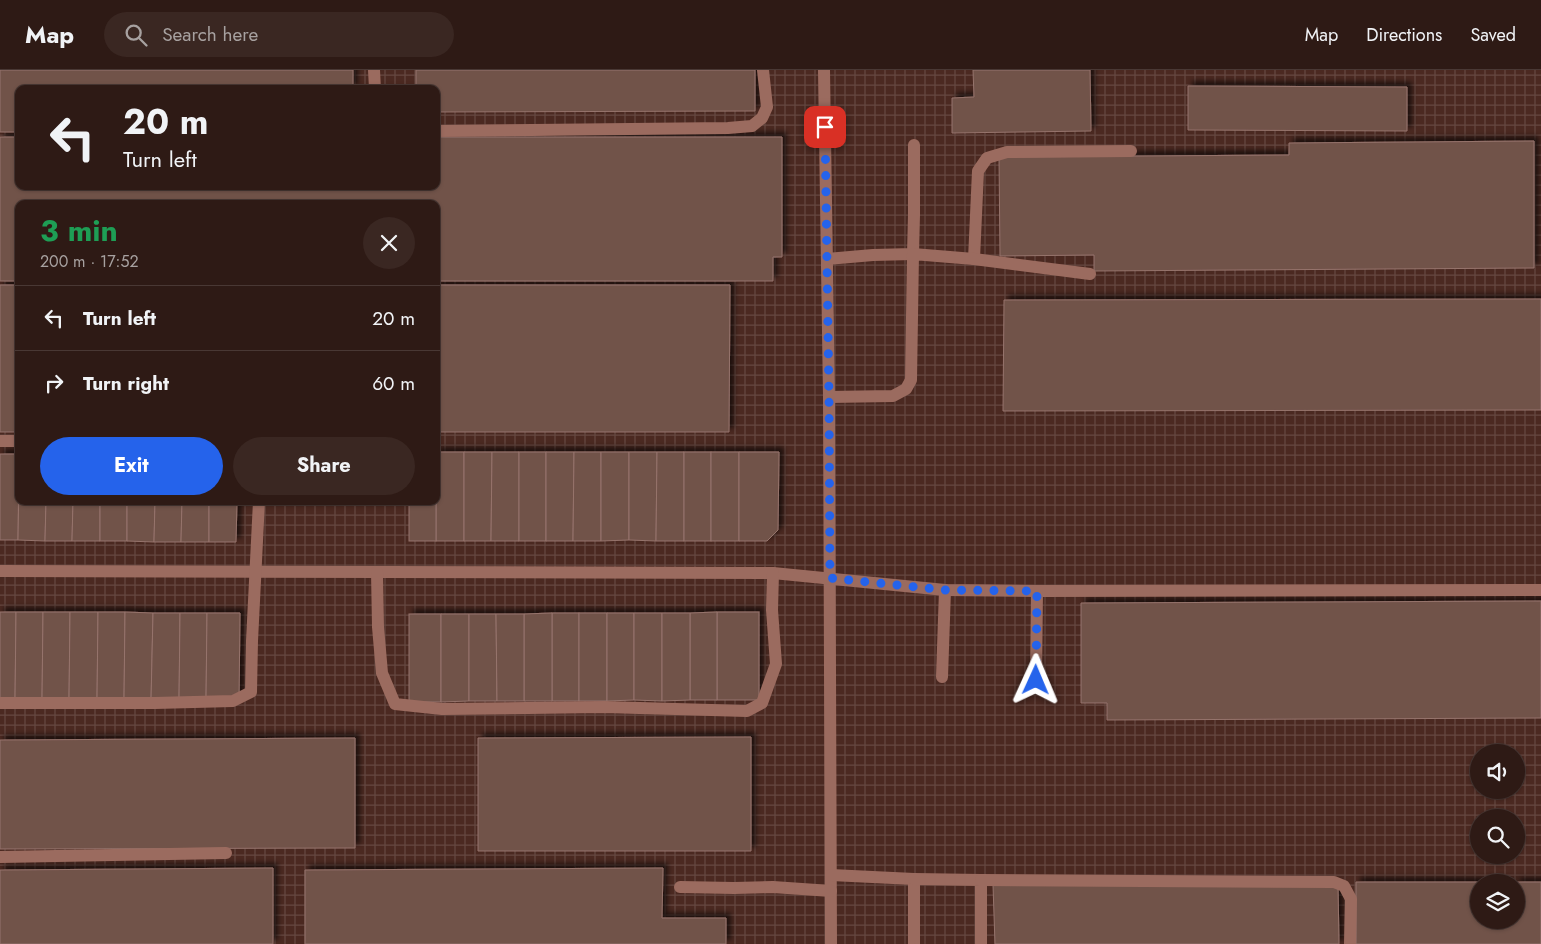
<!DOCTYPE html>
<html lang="en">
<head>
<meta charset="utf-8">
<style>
  :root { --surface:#2e1a15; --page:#3a2722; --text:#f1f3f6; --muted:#a7a1a0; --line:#493834; --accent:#2563eb }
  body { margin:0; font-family:Jost,sans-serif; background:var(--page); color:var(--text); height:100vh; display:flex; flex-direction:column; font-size:19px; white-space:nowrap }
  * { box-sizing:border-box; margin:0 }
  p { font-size:16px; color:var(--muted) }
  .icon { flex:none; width:28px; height:28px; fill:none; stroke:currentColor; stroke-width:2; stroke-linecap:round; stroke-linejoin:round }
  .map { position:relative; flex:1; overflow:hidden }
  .side { position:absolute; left:15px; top:130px; width:425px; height:305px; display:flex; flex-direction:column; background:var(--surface); border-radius:10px; box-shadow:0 1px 4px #0004,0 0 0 1px var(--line) }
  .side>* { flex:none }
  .guide { position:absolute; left:15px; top:15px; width:425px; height:105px; border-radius:10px; box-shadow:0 1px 4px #0004,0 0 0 1px var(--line); background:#2e1a15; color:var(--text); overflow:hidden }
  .controls { position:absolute; left:1470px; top:674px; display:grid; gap:10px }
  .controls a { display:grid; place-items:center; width:55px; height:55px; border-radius:50%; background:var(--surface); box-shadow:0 1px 4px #0004,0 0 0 1px var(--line); font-size:25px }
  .pin { position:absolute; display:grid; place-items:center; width:42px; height:42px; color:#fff; margin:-21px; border-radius:10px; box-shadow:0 2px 8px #0006 }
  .me { position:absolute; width:55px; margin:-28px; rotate:1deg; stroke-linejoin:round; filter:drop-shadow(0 0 4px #0008) }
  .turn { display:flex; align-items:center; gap:18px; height:105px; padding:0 25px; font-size:22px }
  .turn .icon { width:65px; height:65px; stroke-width:2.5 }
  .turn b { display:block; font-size:35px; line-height:42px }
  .round { display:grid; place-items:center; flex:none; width:52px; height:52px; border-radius:26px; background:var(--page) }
  .summary { display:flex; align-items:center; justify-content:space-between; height:85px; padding:0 25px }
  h1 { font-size:30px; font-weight:700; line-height:38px; color:#1e9e55 }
  .primary-button { display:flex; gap:10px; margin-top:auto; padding:10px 25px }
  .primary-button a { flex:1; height:58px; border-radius:30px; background:var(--accent); color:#fff; font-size:20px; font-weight:700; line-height:58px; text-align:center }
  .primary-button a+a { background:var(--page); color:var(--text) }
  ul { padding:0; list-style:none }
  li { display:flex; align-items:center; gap:15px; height:65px; padding:0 25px; border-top:1px solid var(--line) }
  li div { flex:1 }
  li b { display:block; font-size:19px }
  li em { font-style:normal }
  header { display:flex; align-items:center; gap:30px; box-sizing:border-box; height:70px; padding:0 25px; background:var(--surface); border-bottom:1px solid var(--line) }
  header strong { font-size:24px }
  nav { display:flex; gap:28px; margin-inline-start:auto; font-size:18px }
  .search { width:350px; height:45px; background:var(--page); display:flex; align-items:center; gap:12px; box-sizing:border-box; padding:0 18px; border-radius:28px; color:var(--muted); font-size:19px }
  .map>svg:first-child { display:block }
  .industrial { fill:url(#industrial-grid); fill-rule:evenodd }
  .building { fill:#71524a; stroke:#96746c; fill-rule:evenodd; filter:url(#shadow) }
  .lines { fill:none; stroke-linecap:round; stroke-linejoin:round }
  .minor { stroke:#9b6b5f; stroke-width:12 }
  .route { stroke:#2563eb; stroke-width:9; stroke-dasharray:0 16.2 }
</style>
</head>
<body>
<header>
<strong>Map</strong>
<div class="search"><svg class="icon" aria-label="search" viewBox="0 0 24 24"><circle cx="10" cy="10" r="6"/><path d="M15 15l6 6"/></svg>Search here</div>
<nav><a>Map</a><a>Directions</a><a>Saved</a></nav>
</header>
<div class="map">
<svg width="1541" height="874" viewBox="0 0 1541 874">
  <defs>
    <pattern id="industrial-grid" width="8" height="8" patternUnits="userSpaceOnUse" patternTransform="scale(1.25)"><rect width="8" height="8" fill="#4b2921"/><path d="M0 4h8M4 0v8" fill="none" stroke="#654740"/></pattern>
    <filter id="shadow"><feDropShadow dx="4.5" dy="-4.5" stdDeviation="2.5" flood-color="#0009"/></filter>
  </defs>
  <rect width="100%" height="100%" fill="#3e221c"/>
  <path class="industrial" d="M0 0H1541V874H0ZM19 19H436V116H19ZM19 134H436V431H19ZM1479 682H1516V720H1479ZM1479 748H1516V785H1479ZM1479 812H1516V850H1479Z"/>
  <g class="building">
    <path d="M0 0H353V19H19V62H0Z"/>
    <path d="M416 0H755V41L436 42V19H416Z"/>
    <path d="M973 0H1090L1091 61 952 63V28L974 27Z"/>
    <path d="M1188 16 1407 17V61L1188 60Z"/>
    <path d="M0 67H19V116H436V67H782V187H773V211H436V134H19V211H0Z"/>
    <path d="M1534 71V198L1094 201V185L1000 186 999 87 1289 85V73Z"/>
    <rect x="0" y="215" width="19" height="147"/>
    <path d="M436 215H730L729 362H436Z"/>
    <path d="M1541 229V340L1003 341 1004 230Z"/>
    <rect x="436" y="382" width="28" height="89"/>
    <path d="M464 382H492L491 471H464Z"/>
    <path d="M492 382H519V471H491Z"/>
    <rect x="519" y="382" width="27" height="89"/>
    <path d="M546 382H574L573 471H546Z"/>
    <path d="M574 382H601V471H573Z"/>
    <path d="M601 382H629V470L601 471Z"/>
    <path d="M629 382H657L656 471 629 470Z"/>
    <path d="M657 382H684V471H656Z"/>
    <rect x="684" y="382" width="27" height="89"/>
    <rect x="711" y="382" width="28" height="89"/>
    <path d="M739 382H779L778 460 767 471H739Z"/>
    <path d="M0 384H19L18 470H0Z"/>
    <path d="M19 411V431H46L45 471 18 470Z"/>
    <path d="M46 431H73L72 471H45Z"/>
    <path d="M73 431H100V471H72Z"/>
    <rect x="100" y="431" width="27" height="40"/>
    <path d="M127 431H155L154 472 127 471Z"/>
    <path d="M155 431H182L181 472H154Z"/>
    <path d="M182 431H209V472H181Z"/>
    <path d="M209 431H237L236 472H209Z"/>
    <rect x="409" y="431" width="27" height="40"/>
    <path d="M1541 531V648L1107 650V633H1081V533Z"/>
    <path d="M0 542H16L15 631H0Z"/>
    <path d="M16 542H43L42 631H15Z"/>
    <path d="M43 542H70L69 631H42Z"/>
    <path d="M70 542H98L97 631H69Z"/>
    <path d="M98 542H125L124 631H97Z"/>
    <path d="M125 542 153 543 151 631H124Z"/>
    <rect x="717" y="542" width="42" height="88"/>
    <path d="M717 542V630H690V543Z"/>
    <path d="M153 543H180L179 632 151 631Z"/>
    <path d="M180 543H207L206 632H179Z"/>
    <path d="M207 543H240L239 632H206Z"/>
    <rect x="552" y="543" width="27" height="88"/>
    <path d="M552 543V631H524V544Z"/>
    <rect x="579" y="543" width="28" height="88"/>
    <path d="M607 543H634V630L607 631Z"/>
    <path d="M634 543H662V631L634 630Z"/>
    <path d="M662 543H690V630L662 631Z"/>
    <rect x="409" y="544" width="32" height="88"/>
    <path d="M441 544H469V631L441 632Z"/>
    <path d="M469 544H496L497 631H469Z"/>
    <path d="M496 544H524V631H497Z"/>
    <path d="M751 667V781H478V668Z"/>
    <path d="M355 668V778L0 779V670Z"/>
    <path d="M273 798V874H0V800Z"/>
    <path d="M663 798 662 848H726V874H305V800Z"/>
    <path d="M1356 812H1541V874H1356ZM1479 812H1516V850H1479Z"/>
    <path d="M993 815H1338L1339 874H995Z"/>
  </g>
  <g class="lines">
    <g class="minor">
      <path d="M374 0 375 19"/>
      <path d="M824 0 829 327 831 874"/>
      <path d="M436 61 728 58 752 56 762 48 767 37 763 0"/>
      <path d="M827 189 873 185 913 184 914 145V75"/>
      <path d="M974 189 978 101 987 88 1007 82 1131 81"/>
      <path d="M829 327 893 326 906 319 911 310 913 184 974 189 1090 204"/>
      <path d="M0 371H19"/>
      <path d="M0 501 773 503 945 520 1037 521 1541 520"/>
      <path d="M377 502 378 557 382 603 395 634 442 639 604 637 747 641 762 633 776 594 772 540 773 503"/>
      <path d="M942 607 945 520"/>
      <path d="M1036 610 1037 521"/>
      <path d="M0 633H155L233 631 251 622 252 571 259 431"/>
      <path d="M0 787 226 783"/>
      <path d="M831 805 914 809V874"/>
      <path d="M914 809 981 810V874"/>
      <path d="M981 810 1334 812 1344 816 1351 829 1350 874"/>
      <path d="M680 817 734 818 773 817 831 821"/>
    </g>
  </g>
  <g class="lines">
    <path class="route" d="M825 57 829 327 830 508 945 520 1037 521 1036 610"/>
  </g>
</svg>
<div class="controls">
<a><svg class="icon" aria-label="sound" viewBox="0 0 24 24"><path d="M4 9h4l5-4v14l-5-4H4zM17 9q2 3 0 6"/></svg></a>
<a><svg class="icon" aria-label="search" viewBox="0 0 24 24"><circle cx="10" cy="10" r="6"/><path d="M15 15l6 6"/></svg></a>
<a><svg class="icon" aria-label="layers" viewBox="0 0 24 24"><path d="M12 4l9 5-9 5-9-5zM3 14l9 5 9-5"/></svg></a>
</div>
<div class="pin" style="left:825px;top:57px;background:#d93025"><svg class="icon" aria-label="arrive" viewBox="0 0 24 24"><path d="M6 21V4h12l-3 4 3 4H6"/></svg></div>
<svg class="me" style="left:1036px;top:610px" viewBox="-20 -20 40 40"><path d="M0-17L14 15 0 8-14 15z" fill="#2563eb" stroke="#fff" stroke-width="4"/></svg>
<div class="guide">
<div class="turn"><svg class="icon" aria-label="left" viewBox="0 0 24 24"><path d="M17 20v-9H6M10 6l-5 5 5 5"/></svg><div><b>20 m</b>Turn left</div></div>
</div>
<section class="side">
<div class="summary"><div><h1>3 min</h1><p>200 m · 17:52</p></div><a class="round"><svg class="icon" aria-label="close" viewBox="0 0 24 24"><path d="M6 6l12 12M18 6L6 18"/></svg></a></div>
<ul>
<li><svg class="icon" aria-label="left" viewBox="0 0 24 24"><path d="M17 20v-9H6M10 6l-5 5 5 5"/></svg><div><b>Turn left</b></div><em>20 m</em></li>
<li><svg class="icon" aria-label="right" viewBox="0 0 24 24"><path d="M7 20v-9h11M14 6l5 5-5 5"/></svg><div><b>Turn right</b></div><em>60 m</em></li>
</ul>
<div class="primary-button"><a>Exit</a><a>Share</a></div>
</section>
</div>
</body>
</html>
